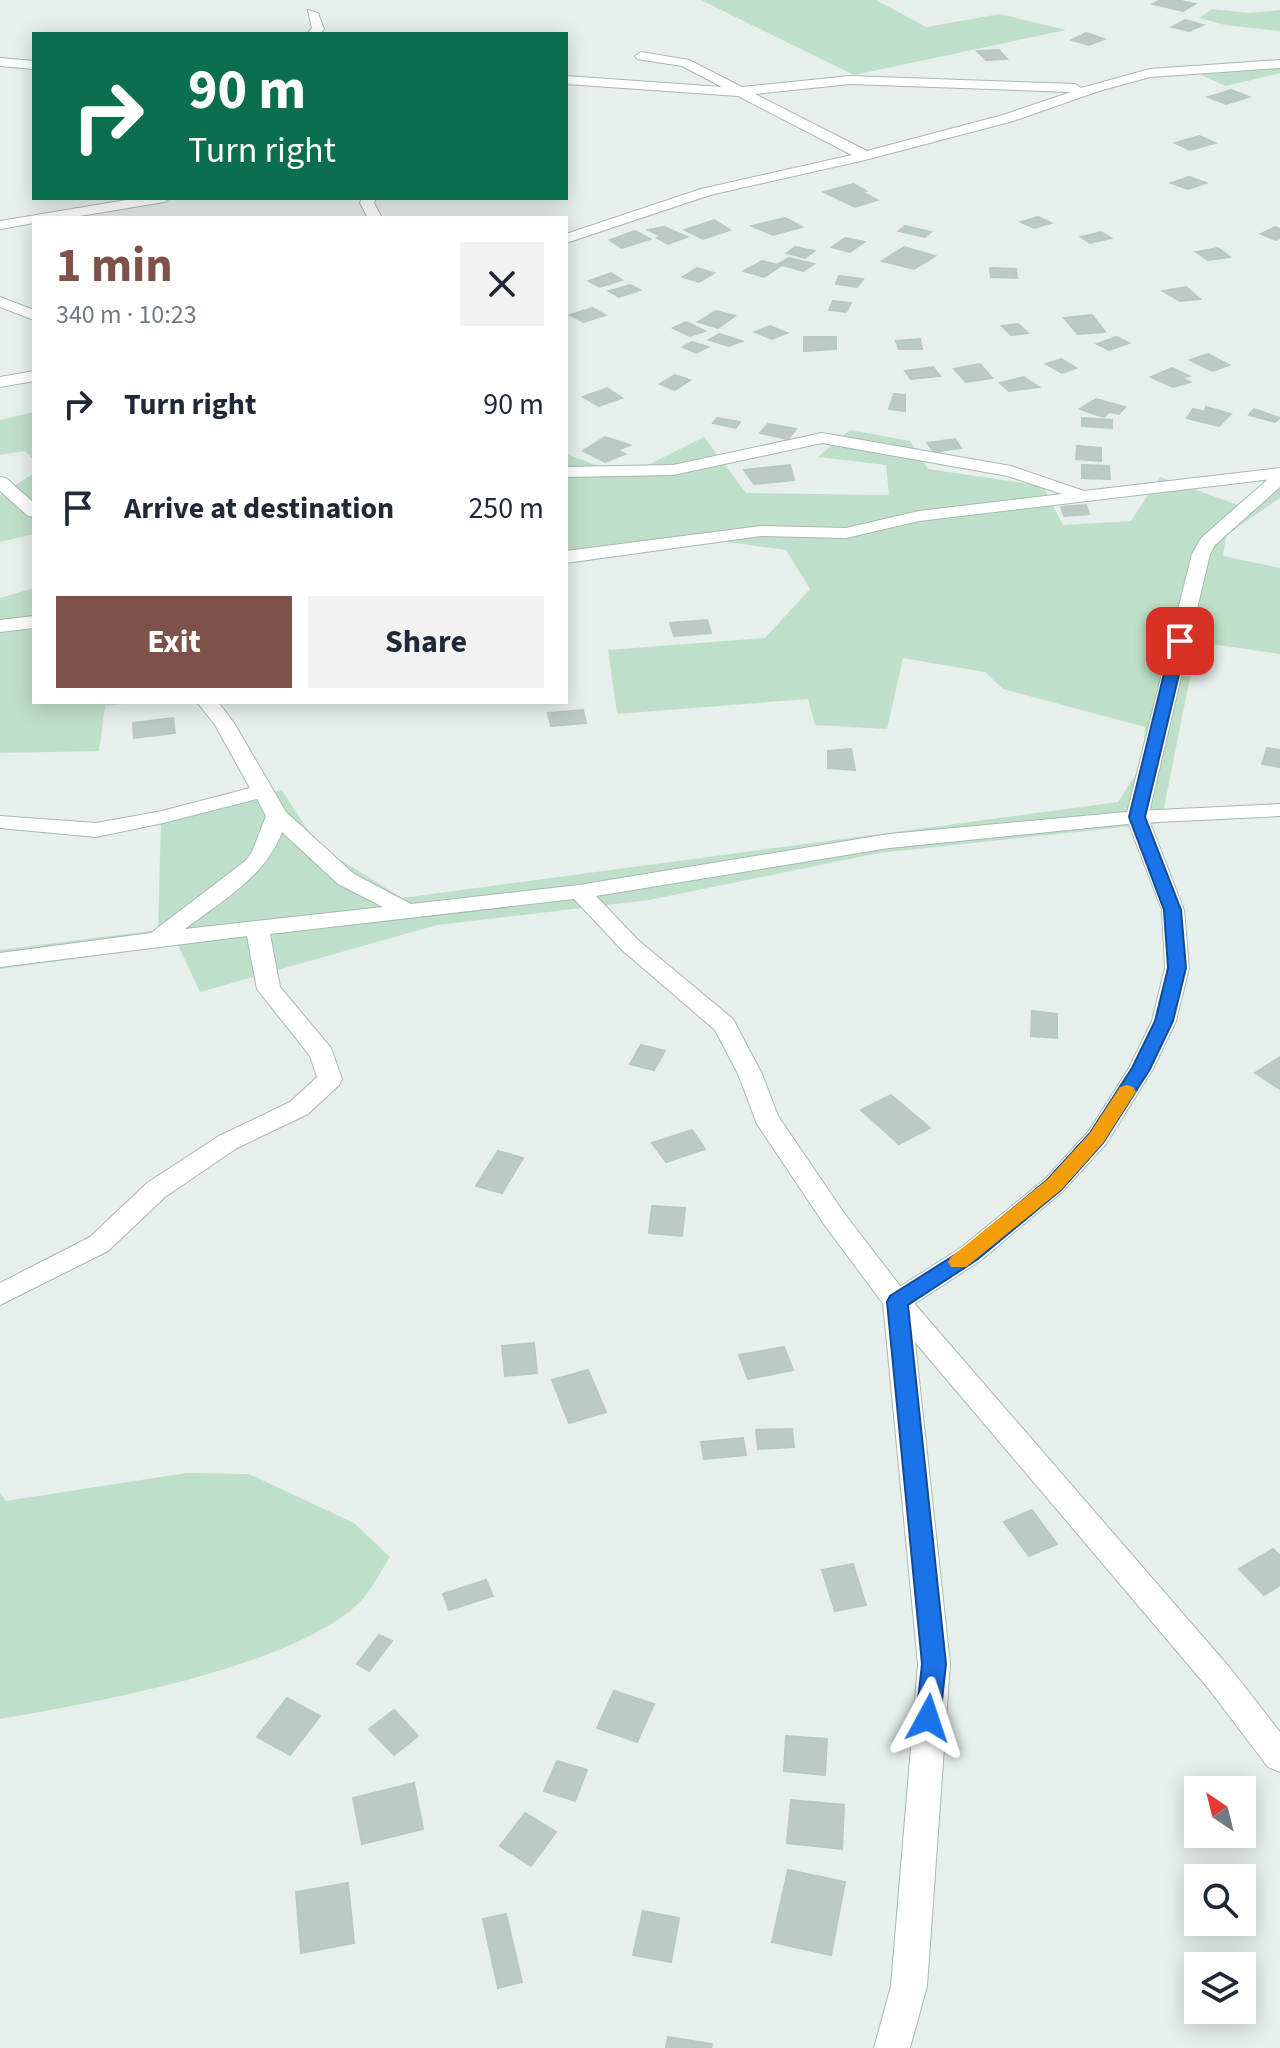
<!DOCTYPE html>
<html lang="en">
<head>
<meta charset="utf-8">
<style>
  :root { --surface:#fff; --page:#f2f2f3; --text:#1f2937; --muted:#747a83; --accent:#7f5249 }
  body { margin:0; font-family:"Source Sans 3",sans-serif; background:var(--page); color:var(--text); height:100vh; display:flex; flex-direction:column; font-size:30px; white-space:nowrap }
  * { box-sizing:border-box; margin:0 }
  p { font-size:26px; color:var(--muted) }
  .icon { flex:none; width:44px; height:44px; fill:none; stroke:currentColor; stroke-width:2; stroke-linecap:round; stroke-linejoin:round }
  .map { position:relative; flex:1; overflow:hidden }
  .details { position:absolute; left:32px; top:216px; width:536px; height:488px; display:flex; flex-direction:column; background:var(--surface); border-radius:0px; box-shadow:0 4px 20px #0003 }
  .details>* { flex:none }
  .banner { position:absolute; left:32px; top:32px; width:536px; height:168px; border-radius:0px; box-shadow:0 4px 20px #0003; background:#0b6e4f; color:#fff; overflow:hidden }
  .needle { width:52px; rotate:325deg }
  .fabs { position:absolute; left:1184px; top:1776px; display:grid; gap:16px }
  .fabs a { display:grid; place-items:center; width:72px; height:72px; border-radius:0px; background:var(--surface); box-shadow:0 4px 20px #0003; font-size:40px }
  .pin { position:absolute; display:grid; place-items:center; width:68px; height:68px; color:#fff; margin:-34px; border-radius:16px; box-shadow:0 4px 12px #0006 }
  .me { position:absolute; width:88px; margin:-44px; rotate:5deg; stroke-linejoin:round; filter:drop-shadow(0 0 6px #0008) }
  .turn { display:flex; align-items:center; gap:28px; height:168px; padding:0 24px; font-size:36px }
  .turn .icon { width:104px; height:104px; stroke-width:2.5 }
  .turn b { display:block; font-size:56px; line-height:68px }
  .round { display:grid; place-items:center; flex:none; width:84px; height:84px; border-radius:0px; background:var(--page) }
  .head { display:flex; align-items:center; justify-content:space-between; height:136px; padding:0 24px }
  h1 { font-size:48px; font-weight:700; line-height:60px; color:var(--accent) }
  .button { display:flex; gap:16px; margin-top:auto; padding:16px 24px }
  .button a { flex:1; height:92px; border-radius:0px; background:var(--accent); color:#fff; font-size:32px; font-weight:700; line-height:92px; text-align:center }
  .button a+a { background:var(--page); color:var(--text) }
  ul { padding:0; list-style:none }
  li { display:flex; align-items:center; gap:24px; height:104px; padding:0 24px }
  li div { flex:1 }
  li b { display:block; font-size:30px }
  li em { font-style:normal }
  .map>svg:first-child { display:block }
  .green { fill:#bfe0c8 }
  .building { fill:#bbcac4; stroke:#b8c9c2; stroke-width:2 }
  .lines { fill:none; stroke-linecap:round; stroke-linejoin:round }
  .street-casing { stroke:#a8b8b2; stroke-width:2 }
  .secondary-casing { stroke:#a4bbb3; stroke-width:2 }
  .street { fill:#fff; fill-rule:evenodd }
  .secondary { fill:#fff; fill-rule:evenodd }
  .route { fill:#1a73e8; stroke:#114b97; stroke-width:2 }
  .slow { fill:#f59e0b }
</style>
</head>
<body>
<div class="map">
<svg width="1280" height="2048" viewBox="0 0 1280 2048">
  <rect width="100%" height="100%" fill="#e6efeb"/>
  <g class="green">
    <path d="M701 0H876L926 27 1000 14 1066 30 854 75Z"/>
    <path d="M1212 9 1249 13 1280 10V31L1225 25 1199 18Z"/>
    <path d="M1280 60V73L1226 86 1201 75 1221 67Z"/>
    <path d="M34 412V460L25 451 0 455V420Z"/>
    <path d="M850 430 910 441 928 469 1043 486 1063 525 1131 521 1160 477 1238 505 1280 473V498L1226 535 1223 556 1280 568V654L1197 642 1161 823 879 853 649 900 437 925 200 992 178 945 0 969V950L158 930 161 820 282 790 318 846 402 898 1118 802 1143 763 1145 727 1003 689 985 672 903 658 887 729 815 725 808 699 617 714 608 650 765 638 810 589 786 550 683 536 566 555V454L626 476 704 437 746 493 889 495 886 465 818 457Z"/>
    <path d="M34 473V534L0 542V495Z"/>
    <path d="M34 588V702H143L105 706 99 751 0 753V598Z"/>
    <path d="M186 1473 249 1474 354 1523 390 1557C380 1572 371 1591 359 1603 291 1668 94 1703 0 1719V1493L6 1501Z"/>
  </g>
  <g class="building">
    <path d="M1161 0H1177L1195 4 1183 11 1153 4Z"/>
    <path d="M1185 20 1203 25 1189 31 1172 27Z"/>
    <path d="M1086 33 1104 39 1089 45 1072 40Z"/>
    <path d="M999 50 1007 59 986 60 977 51Z"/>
    <path d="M1231 90 1249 97 1226 104 1208 97Z"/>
    <path d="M1199 136 1215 143 1190 150 1175 143Z"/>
    <path d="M1189 177 1206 183 1188 189 1171 183Z"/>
    <path d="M853 184 866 191 862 192 877 200 855 207 824 192Z"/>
    <path d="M1038 217 1051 223 1034 228 1021 222Z"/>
    <path d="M785 218 802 227 773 235 752 226Z"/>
    <path d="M714 220 730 230 703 239 685 230Z"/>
    <path d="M905 226 931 232 925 237 899 231Z"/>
    <path d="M664 227 687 237 668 244 657 238 661 236 648 230Z"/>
    <path d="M1275 227 1280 229V238L1276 240 1261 234Z"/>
    <path d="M635 231 650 239 622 248 610 240Z"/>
    <path d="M1101 232 1111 238 1090 243 1081 237Z"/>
    <path d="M845 238 864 242 850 252 832 247Z"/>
    <path d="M795 247 814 251 805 258 787 253Z"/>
    <path d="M904 247 935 256 914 269 882 261Z"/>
    <path d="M1218 248 1230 257 1208 260 1196 252Z"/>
    <path d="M789 258 814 264 803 271 778 264Z"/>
    <path d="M762 261 781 266 764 277 744 271Z"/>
    <path d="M697 268 714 273 699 282 683 277Z"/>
    <path d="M990 268 1016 269 1017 278 991 277Z"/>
    <path d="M611 273 622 280 600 287 589 281Z"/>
    <path d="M839 276 863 279 857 287 836 284Z"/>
    <path d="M630 285 640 290 619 297 609 291Z"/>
    <path d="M1186 287 1200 299 1180 301 1163 291Z"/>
    <path d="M833 301 851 303 846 312 829 310Z"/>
    <path d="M592 308 605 315 584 322 570 315Z"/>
    <path d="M716 311 735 316 718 328 698 322Z"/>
    <path d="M1092 315 1105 332 1078 334 1064 318Z"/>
    <path d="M686 322 705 331 690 336 673 328Z"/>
    <path d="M1018 324 1028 333 1011 335 1002 326Z"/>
    <path d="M770 326 787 333 772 339 755 332Z"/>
    <path d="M719 334 742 341 729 346 709 340Z"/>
    <path d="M804 337H836V349L804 351Z"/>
    <path d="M1116 337 1129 343 1109 350 1097 344Z"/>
    <path d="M920 339 922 349H899L896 341Z"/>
    <path d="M692 342 708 347 696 353 683 347Z"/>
    <path d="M1208 354 1229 365 1212 371 1190 360Z"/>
    <path d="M1061 359 1076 368 1062 373 1046 364Z"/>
    <path d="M980 364 992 378 966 382 954 369Z"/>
    <path d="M933 367 940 376 911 379 905 371Z"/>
    <path d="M1172 368 1189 376 1181 378 1190 382 1173 387 1151 377Z"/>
    <path d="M675 375 690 380 675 390 660 384Z"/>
    <path d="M1024 377 1039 387 1009 391 1000 383Z"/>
    <path d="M607 388 622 398 599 406 583 397Z"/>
    <path d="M894 394 905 395V411L889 409Z"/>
    <path d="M1096 399 1125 407 1119 414 1109 412 1104 417 1080 409Z"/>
    <path d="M1206 407 1231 414 1219 426 1187 418 1193 409 1204 412Z"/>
    <path d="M1254 409 1280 418 1275 422 1249 415Z"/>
    <path d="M717 418 740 422 736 428 713 423Z"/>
    <path d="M1082 418 1112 420V428L1082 426Z"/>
    <path d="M768 424 796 429 788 439 760 433Z"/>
    <path d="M605 437 630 445 617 450 625 454 605 462 583 451Z"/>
    <path d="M955 439 961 448 934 452 927 443Z"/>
    <path d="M1077 446 1101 448V461L1076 459Z"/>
    <path d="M790 465 794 480 754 484 744 470Z"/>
    <path d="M1082 465 1109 466 1110 479 1082 478Z"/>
    <path d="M1086 505 1089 514 1064 516 1061 507Z"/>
    <path d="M707 620 711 633 674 636 670 623Z"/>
    <path d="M583 710 586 723 551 726 548 713Z"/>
    <path d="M173 718 175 733 134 738 133 723Z"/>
    <path d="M1267 748 1280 750V767L1262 764Z"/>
    <path d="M851 749 855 770 828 768V751Z"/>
    <path d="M1032 1011 1057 1014V1038L1031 1036Z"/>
    <path d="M641 1045 665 1051 654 1070 630 1064Z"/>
    <path d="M1280 1057V1089L1255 1073Z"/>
    <path d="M891 1095 930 1128 899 1144 861 1110Z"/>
    <path d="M692 1130 705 1149 666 1162 652 1143Z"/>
    <path d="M498 1151 523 1158 502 1193 476 1186Z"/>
    <path d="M652 1206 685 1208 682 1236 649 1233Z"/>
    <path d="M534 1343 537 1373 505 1376 502 1346Z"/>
    <path d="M784 1347 793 1370 748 1379 739 1355Z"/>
    <path d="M588 1370 606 1412 569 1423 552 1380Z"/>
    <path d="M792 1429 794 1447 758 1449 756 1430Z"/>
    <path d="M743 1438 746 1455 704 1459 701 1442Z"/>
    <path d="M1032 1510 1057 1544 1029 1556 1004 1522Z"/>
    <path d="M1273 1549 1280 1556V1585L1264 1595 1239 1569Z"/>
    <path d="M853 1564 866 1605 835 1611 822 1570Z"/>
    <path d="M486 1580 493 1596 449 1610 443 1594Z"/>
    <path d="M379 1635 392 1641 369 1671 357 1664Z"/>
    <path d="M614 1691 654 1704 637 1742 597 1728Z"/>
    <path d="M287 1698 320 1716 290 1755 257 1737Z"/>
    <path d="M394 1710 418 1736 394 1755 369 1729Z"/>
    <path d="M786 1736 827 1739 825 1775 784 1771Z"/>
    <path d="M557 1761 587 1770 575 1801 544 1791Z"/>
    <path d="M414 1783 423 1829 362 1844 353 1798Z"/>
    <path d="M791 1800 844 1805 842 1849 787 1843Z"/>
    <path d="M525 1813 556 1832 531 1866 500 1846Z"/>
    <path d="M788 1870 845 1882 831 1955 772 1942Z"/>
    <path d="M348 1883 354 1943 301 1953 296 1892Z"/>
    <path d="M643 1911 679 1918 671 1962 633 1955Z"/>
    <path d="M506 1914 522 1982 498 1988 483 1919Z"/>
    <path d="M668 2037 712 2044 711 2048H666Z"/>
  </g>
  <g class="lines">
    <g class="street-casing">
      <g id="street">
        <path d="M308 10 318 13 324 29 320 34H307L312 28Z"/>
        <path d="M641 52 689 60 742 87 850 76 1075 84 1081 88 1150 69 1280 60V68L1150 77 1099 91 1013 121 865 160 710 195 566 243V234L701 189 852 155 738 96 566 84V76L722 87 682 66 637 59 635 56ZM850 84 1071 92 1003 115 867 151 755 94Z"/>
        <path d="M0 58 34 61V69L0 66Z"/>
        <path d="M138 198H171L164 202 68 218H34V223L0 229V221Z"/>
        <path d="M362 198H376L374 203 382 218H368L360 203Z"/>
        <path d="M0 297 34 310V320L0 307Z"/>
        <path d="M34 371V381L0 387V377Z"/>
        <path d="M822 433 1011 466 1084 491 1280 468V478L919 521 846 538 761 536 566 563V551L761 526 846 528 919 511 1062 494 1008 476 822 443 673 475 566 477V467L673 465Z"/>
        <path d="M0 477 6 478 34 503V517L28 516 0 491Z"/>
        <path d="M34 616V628L0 632V620Z"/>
        <path d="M197 702H218L234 723 286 812 354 874 411 904 579 885 889 834 1137 811 1280 804V816L1137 823 889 848 596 896 638 940 733 1019 762 1074 778 1116 844 1213 907 1295 1230 1668 1280 1732V1772L1268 1767 1208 1688 887 1309 826 1227 757 1124 738 1074 715 1030 622 950 574 899 270 934 280 987 331 1048 342 1079 339 1085 308 1114 237 1148 165 1197 108 1251 0 1305V1283L90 1237 147 1183 219 1136 290 1102 317 1077 310 1056 257 989 247 936 0 967V953L151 933 245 861 252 852 266 816 257 799 163 823 96 837 0 828V816L96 823 162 811 250 788 215 725ZM282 832 338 884 383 907 185 929C223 900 265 877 282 832Z"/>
      </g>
    </g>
    <g class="secondary-casing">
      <path id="secondary" d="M1280 473V487L1215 545 1210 554 1148 817 1184 910 1189 968 1176 1021 1153 1069 1106 1144 1063 1191 980 1261 911 1306 950 1664 927 1986 910 2048H874L891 1986 918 1664 883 1302 887 1295 962 1247 1045 1179 1088 1132 1129 1068 1152 1021 1165 968 1162 910 1126 817 1192 554 1201 538 1274 474Z"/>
    </g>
    <use href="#street" class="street"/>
    <use href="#secondary" class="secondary"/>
  </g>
  <path class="route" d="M1180 637 1187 641 1145 817 1181 910 1186 968 1173 1021 1150 1069 1103 1143 1061 1190 978 1259 908 1305 946 1664 940 1718 937 1725 928 1729 920 1725 916 1718 922 1664 887 1302 890 1296 964 1249 1047 1180 1090 1133 1132 1068 1155 1021 1168 968 1164 910 1129 817 1172 641Z"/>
  <path class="slow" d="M1127 1085 1133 1087 1136 1092 1133 1096 1103 1143 1061 1190 966 1267H951L948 1262 951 1257 1047 1180 1090 1133 1120 1087Z"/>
</svg>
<div class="fabs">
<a><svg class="needle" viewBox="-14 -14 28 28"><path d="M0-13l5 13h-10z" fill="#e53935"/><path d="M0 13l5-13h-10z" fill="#747a83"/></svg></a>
<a><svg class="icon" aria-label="search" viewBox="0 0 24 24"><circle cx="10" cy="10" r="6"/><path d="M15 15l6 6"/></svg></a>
<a><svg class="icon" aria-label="layers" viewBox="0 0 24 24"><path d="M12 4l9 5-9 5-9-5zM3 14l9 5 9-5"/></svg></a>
</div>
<div class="pin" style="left:1180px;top:641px;background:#d93025"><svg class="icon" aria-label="arrive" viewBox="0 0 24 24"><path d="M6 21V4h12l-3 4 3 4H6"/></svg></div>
<svg class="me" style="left:928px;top:1718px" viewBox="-20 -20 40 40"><path d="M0-17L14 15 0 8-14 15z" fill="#1a73e8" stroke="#fff" stroke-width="4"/></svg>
<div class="banner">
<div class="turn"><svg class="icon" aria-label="right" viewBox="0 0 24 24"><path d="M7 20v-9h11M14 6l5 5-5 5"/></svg><div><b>90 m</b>Turn right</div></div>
</div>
<section class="details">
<div class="head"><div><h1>1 min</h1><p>340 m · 10:23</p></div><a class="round"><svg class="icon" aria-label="close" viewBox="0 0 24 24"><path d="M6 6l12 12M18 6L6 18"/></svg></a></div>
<ul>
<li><svg class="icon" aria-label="right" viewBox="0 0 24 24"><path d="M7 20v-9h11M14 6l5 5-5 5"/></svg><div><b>Turn right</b></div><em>90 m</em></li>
<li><svg class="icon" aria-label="arrive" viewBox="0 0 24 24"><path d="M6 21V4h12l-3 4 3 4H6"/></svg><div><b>Arrive at destination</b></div><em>250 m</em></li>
</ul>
<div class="button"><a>Exit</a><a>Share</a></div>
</section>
</div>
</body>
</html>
